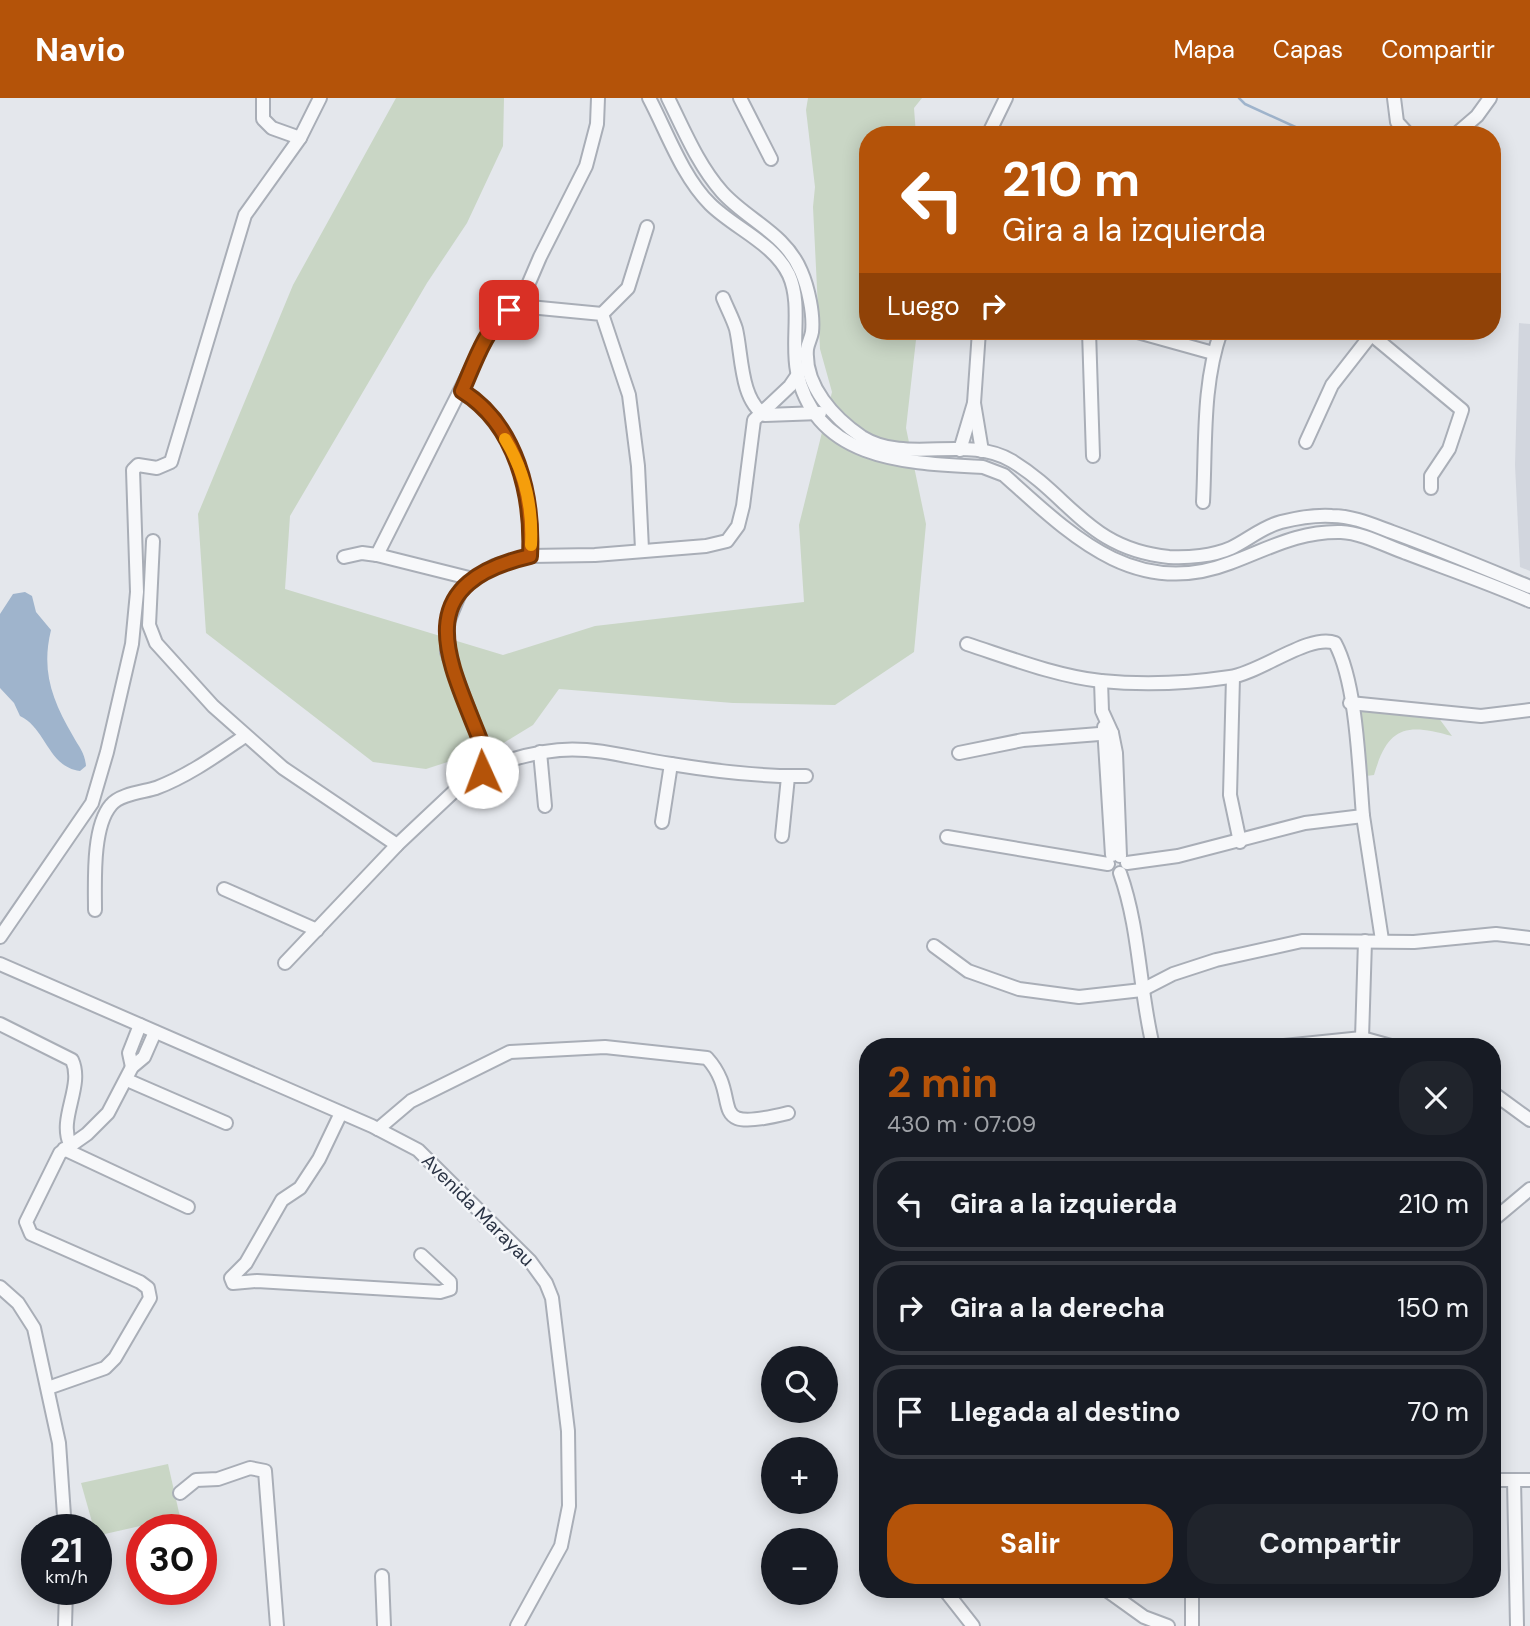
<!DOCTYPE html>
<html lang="es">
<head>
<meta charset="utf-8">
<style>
  :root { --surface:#171b24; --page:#20242c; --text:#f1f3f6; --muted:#9ea1a6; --line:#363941; --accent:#b45309 }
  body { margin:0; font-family:"DM Sans",sans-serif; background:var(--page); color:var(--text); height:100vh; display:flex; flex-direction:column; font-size:26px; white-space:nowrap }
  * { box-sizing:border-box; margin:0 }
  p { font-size:23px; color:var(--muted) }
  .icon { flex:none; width:38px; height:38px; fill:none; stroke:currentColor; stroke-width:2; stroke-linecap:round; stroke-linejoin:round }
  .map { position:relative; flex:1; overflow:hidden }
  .details { position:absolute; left:859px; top:940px; width:642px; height:560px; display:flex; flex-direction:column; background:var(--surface); border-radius:28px; box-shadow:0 4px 18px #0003 }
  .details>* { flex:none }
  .guide { position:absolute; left:859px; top:28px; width:642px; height:214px; border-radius:28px; box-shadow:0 4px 18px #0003; background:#b45309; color:#fff; overflow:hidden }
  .fabs { position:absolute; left:761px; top:1248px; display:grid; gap:14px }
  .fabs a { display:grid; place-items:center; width:77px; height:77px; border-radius:50%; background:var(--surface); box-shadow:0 4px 18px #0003; font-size:35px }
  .speed { position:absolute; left:21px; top:1416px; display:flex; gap:14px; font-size:35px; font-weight:700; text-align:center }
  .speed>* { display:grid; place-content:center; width:91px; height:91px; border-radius:50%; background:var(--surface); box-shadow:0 4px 18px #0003; line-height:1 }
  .speed small { font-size:18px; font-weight:400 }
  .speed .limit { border:10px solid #d22; background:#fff; color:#111 }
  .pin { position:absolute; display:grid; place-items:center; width:60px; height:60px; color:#fff; margin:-30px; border-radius:14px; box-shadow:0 4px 10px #0006 }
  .me { position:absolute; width:77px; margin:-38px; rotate:358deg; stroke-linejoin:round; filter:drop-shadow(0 0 5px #0008) }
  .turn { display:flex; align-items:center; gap:24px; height:147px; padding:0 28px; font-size:32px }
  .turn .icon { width:91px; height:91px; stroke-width:2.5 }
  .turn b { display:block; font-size:49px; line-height:60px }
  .then { display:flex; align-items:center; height:66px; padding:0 28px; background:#0003; gap:14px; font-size:26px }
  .round { display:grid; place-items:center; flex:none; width:74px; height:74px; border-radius:28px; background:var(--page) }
  .overview { display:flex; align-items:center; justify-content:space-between; height:119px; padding:0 28px }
  h1 { font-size:42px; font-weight:700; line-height:52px; color:var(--accent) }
  .cta { display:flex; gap:14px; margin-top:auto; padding:14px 28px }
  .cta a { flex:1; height:80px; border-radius:28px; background:var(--accent); color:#fff; font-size:28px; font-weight:700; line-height:80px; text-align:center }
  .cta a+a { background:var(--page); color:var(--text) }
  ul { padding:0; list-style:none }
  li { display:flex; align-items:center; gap:21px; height:94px; margin:0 14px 10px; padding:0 14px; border:4px solid var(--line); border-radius:28px }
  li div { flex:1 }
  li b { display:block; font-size:26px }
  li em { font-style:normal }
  header { display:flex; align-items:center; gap:42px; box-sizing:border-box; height:98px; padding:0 35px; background:var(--accent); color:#fff }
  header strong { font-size:33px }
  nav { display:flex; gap:38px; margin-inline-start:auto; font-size:24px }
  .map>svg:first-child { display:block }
  .built { fill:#d2d6de }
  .green { fill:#c9d6c5 }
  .water { fill:#9fb4cc }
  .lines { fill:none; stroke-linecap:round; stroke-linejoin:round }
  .stream { stroke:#9fb4cc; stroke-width:2.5 }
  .minor-casing { stroke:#a9aeb7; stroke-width:16 }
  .minor { stroke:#f7f8fa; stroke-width:12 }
  .route-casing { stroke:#753606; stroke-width:18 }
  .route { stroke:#b45309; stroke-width:12 }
  .slow { stroke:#f59e0b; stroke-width:12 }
  .labels { text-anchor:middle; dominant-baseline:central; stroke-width:5; stroke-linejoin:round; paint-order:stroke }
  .street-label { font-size:19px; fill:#2b3445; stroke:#f4f6f9 }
</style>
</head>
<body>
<header>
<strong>Navio</strong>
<nav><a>Mapa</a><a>Capas</a><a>Compartir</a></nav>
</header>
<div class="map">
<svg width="1530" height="1528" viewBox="0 0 1530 1528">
  <rect width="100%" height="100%" fill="#e4e7ec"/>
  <path class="built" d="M1519 225 1530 226V473L1520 469 1515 367Z"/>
  <g class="green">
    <path d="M396 0H504L503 48 467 125 427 185 290 418 285 491 503 557 595 528 804 504 799 427 832 294 820 251 813 109 815 89 806 12 808 0H922L914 10 916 37H868V233H917L906 330 926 426 914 554 835 607 733 605 559 591 533 627 500 647 426 671 373 664 206 535 198 416 293 187Z"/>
    <path d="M1357 611 1438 619 1452 638C1406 625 1388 628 1374 677L1366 678Z"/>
    <path d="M168 1366 180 1419 96 1438 81 1385Z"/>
  </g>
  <path class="water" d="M25 494 32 498 36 514 51 532C41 573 52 602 73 638 79 649 85 655 86 668L80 673C48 669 46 630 20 618L14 605 0 590V516L13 496Z"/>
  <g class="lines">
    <path class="stream" d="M1239 0 1245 6 1313 37"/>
    <g class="minor-casing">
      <g id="minor">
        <path d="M263 0V21L272 30 300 40"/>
        <path d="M649 0C667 34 682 78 710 106 734 130 774 145 789 177 802 206 791 243 797 273 815 364 910 365 983 369L1004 377C1070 436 1134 502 1230 465 1268 451 1298 433 1341 434 1363 435 1386 448 1406 455 1448 471 1489 485 1530 503"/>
        <path d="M668 0C684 32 698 67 722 94 747 122 785 135 801 173 808 189 814 216 812 234 811 240 808 245 807 251 804 288 834 320 862 339 907 367 967 336 1012 363 1071 399 1088 451 1169 459 1188 460 1213 458 1231 450 1248 442 1262 429 1281 424 1297 420 1316 417 1332 418 1353 418 1373 427 1392 434 1439 451 1484 470 1530 489"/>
        <path d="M740 0 771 61"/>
        <path d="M1394 0 1397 24 1409 37"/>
        <path d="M988 37 1006 0"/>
        <path d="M1455 37 1477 18 1490 0"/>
        <path d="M723 200C727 210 733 221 736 231 742 256 740 302 765 317L820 315"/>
        <path d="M519 208 602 216 629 297 638 368 642 451"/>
        <path d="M602 216 628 190 647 129"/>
        <path d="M1089 233 1093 358"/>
        <path d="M1134 233 1213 255"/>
        <path d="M1367 233 1462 312 1449 351 1431 378V390"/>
        <path d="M462 293C517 327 533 398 530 458"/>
        <path d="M974 305 982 353"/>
        <path d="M1306 344 1332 287 1371 237"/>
        <path d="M960 352 974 305 979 233"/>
        <path d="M1203 404C1206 346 1202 287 1221 233"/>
        <path d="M153 443 149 527 156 545 213 608 283 670 397 747"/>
        <path d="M377 457 484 245 499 220 519 208 540 159 586 68 597 26 598 0"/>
        <path d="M344 459 362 455 377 457 473 481"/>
        <path d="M967 546C1010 560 1056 578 1101 583 1142 587 1190 585 1230 579 1260 575 1310 535 1335 545 1357 586 1359 671 1363 718L1305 725 1178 758 1127 765"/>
        <path d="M1233 579 1230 697 1240 744"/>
        <path d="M1101 583 1102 613 1112 635 1116 655 1120 758"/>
        <path d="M1350 605 1481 618 1530 612"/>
        <path d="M1104 629 1112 757"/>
        <path d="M540 654 545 708"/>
        <path d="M959 655 1023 642 1112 635"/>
        <circle cx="492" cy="669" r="10"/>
        <path d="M487 660 447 554 448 524 460 495 473 481 494 468 530 458 595 457 706 448 727 443 738 428 743 408 754 322 790 288 801 272"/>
        <path d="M501 665C574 640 601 655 671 666 714 673 762 679 806 678"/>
        <path d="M1363 718 1382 842"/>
        <path d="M662 724 671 666"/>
        <path d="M782 738 788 679"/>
        <path d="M947 739 1108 766"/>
        <path d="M1120 775C1140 831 1139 891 1153 948"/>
        <path d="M224 791 317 832"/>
        <path d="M95 812C95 784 92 729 111 707 120 696 143 694 156 690 188 678 217 657 245 638"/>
        <path d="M0 839 92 705 107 654 132 546 137 494 133 372 138 367 157 370 171 364 245 117 300 40 320 0"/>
        <path d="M934 848 968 873 1019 891 1079 899 1142 892 1173 876 1216 862 1302 843 1414 844 1496 836 1530 840"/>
        <path d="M285 865 397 747 464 684 482 674"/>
        <path d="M0 866 372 1028 418 1052 530 1163 546 1185 552 1200 568 1333 569 1408 561 1448 517 1528"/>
        <path d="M0 926 72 962C84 988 58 1020 70 1046"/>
        <path d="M1362 940 1365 843"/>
        <path d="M1284 948 1362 940 1391 948"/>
        <path d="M132 969 129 955 140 927"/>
        <path d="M127 982 226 1025"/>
        <path d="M1493 995 1530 1022"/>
        <path d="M341 1015 319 1061 300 1090 282 1102 246 1165 231 1180 233 1185 257 1183 440 1194 450 1191V1184L421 1157"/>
        <path d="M378 1031 411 1003 510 954 605 949 707 960C745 1002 700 1037 788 1015"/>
        <path d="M64 1051 188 1109"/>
        <path d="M1493 1122 1530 1091"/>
        <path d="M0 1189 18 1205 34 1230 59 1345 65 1432"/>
        <path d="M48 1290 105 1270 115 1260 150 1200 148 1190 140 1184 31 1136 26 1124 60 1055 87 1036 108 1015 132 969 144 959 155 934"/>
        <path d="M1493 1382H1530"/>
        <path d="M1514 1382 1517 1528"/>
        <path d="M180 1395 196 1382 218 1381 250 1370 265 1373 277 1528"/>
        <path d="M382 1478 384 1528"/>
        <path d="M944 1491 973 1528"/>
        <path d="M1105 1491 1144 1519 1168 1528"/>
        <path d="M1192 1491V1528"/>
        <path d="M65 1528 66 1491"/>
      </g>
    </g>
    <use href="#minor" class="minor"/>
  </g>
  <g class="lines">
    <g class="route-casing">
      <path id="route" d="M482 674V666L487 660C456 574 397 489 530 458 533 398 517 327 462 293 474 266 485 231 509 212"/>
    </g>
    <use href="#route" class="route"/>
    <path class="slow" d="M505 341C525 374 533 409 531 447"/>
  </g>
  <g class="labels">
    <g class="street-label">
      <text transform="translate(478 1112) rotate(45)">Avenida Marayau</text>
    </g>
  </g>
</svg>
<div class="fabs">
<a><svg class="icon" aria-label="search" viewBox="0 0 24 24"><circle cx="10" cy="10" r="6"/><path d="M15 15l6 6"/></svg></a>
<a>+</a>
<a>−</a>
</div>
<div class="speed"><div>21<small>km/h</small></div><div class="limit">30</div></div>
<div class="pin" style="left:509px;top:212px;background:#d93025"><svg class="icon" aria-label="arrive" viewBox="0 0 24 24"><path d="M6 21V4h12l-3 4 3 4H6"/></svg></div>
<svg class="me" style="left:482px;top:674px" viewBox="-20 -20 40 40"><circle r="19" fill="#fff"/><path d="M0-13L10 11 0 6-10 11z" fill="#b45309"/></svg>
<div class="guide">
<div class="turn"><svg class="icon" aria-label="left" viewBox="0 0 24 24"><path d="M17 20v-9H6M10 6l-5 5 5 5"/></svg><div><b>210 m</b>Gira a la izquierda</div></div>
<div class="then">Luego<svg class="icon" aria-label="right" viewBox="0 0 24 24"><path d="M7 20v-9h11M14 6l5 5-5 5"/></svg></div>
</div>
<section class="details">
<div class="overview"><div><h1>2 min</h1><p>430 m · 07:09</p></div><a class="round"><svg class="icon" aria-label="close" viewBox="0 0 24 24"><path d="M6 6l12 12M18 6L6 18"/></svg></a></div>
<ul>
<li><svg class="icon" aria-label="left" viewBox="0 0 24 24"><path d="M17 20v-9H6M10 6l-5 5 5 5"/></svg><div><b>Gira a la izquierda</b></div><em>210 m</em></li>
<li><svg class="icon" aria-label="right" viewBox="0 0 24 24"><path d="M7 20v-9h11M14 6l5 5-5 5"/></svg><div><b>Gira a la derecha</b></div><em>150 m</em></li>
<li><svg class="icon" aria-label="arrive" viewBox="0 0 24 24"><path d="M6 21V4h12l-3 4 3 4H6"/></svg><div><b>Llegada al destino</b></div><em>70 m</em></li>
</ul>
<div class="cta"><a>Salir</a><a>Compartir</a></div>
</section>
</div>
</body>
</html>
